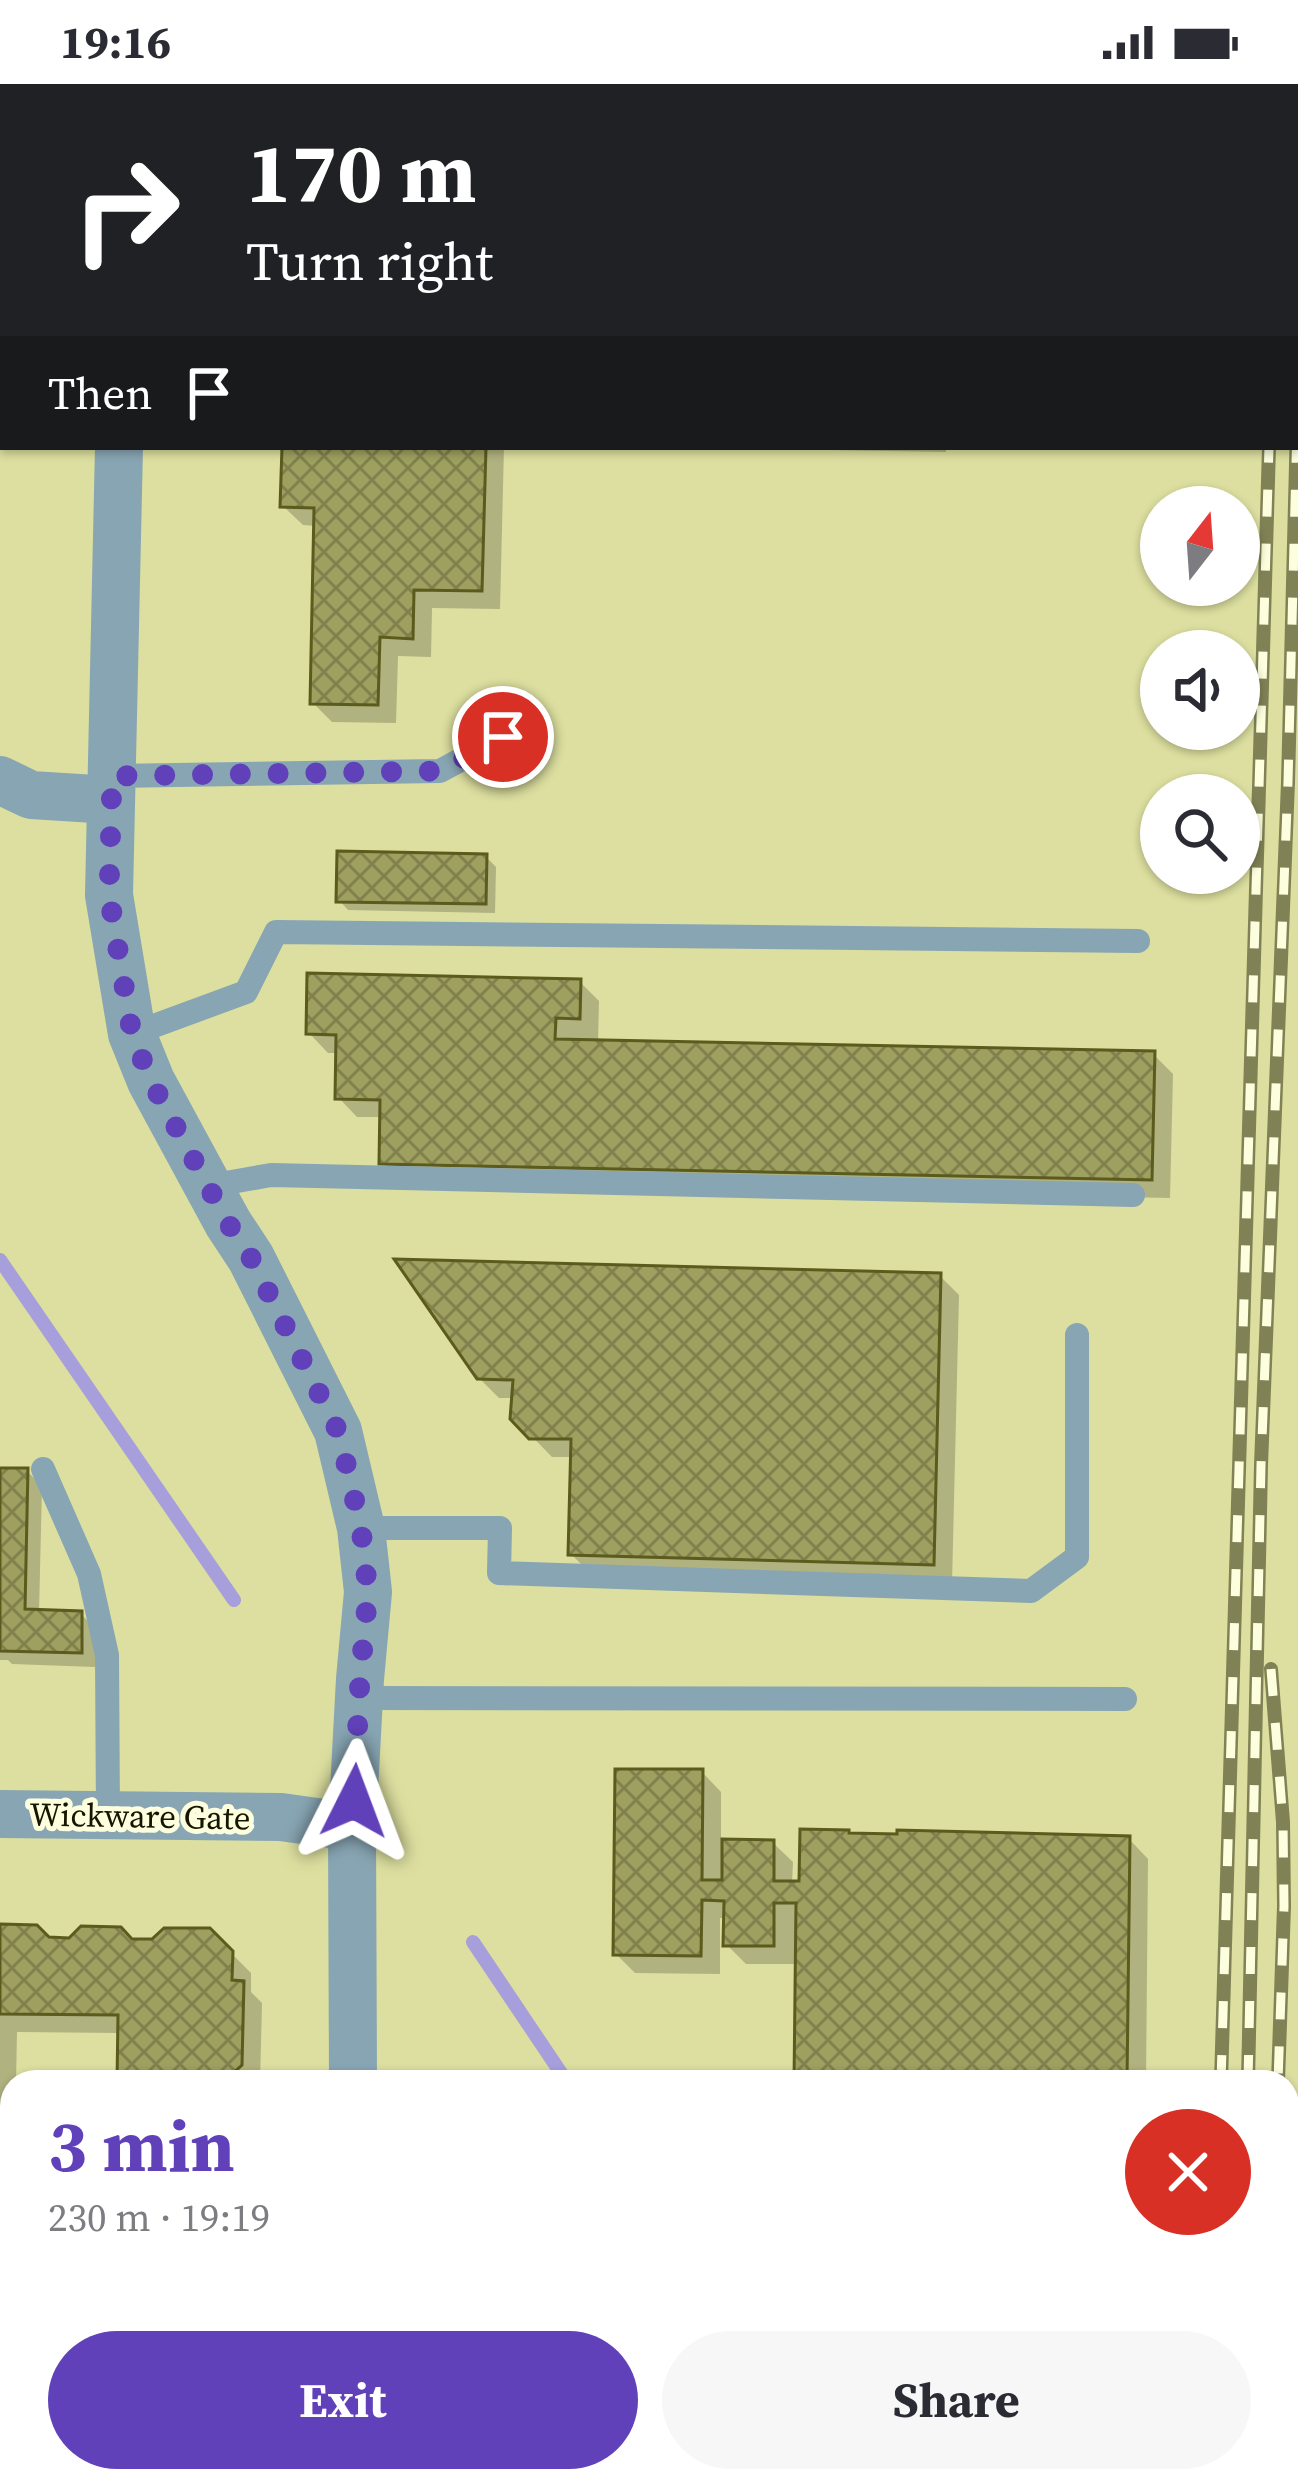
<!DOCTYPE html>
<html lang="en">
<head>
<meta charset="utf-8">
<style>
  :root { --surface:#fff; --page:#f7f7f7; --text:#2b2b33; --muted:#7c7c81; --accent:#6141b9 }
  body { margin:0; font-family:"Source Serif 4",serif; background:var(--page); color:var(--text); height:100vh; display:flex; flex-direction:column; font-size:45px; white-space:nowrap }
  * { box-sizing:border-box; margin:0 }
  p { font-size:39px; color:var(--muted) }
  .icon { flex:none; width:66px; height:66px; fill:none; stroke:currentColor; stroke-width:2; stroke-linecap:round; stroke-linejoin:round }
  .map { position:relative; flex:1; overflow:hidden }
  .panel { position:absolute; left:0px; top:1986px; width:1299px; height:423px; display:flex; flex-direction:column; background:var(--surface); border-radius:36px 36px 0 0; box-shadow:0 3px 9px #0004 }
  .panel>* { flex:none }
  .guide { position:absolute; left:0px; top:0px; width:1299px; height:366px; box-shadow:0 3px 9px #0004; background:#202124; color:#fff; overflow:hidden }
  .needle { width:78px; rotate:17deg }
  .fabs { position:absolute; left:1140px; top:402px; display:grid; gap:24px }
  .fabs a { display:grid; place-items:center; width:120px; height:120px; border-radius:50%; background:var(--surface); box-shadow:0 3px 9px #0004; font-size:60px }
  .pin { position:absolute; display:grid; place-items:center; width:102px; height:102px; color:#fff; margin:-51px; border:6px solid #fff; border-radius:50%; box-shadow:0 3px 12px #0007 }
  .me { position:absolute; width:132px; margin:-66px; rotate:3deg; stroke-linejoin:round; filter:drop-shadow(0 0 9px #0008) }
  .turn { display:flex; align-items:center; gap:42px; height:252px; padding:0 48px; font-size:54px }
  .turn .icon { width:156px; height:156px; stroke-width:2.5 }
  .turn b { display:block; font-size:84px; line-height:102px }
  .then { display:flex; align-items:center; height:114px; padding:0 48px; background:#0003; gap:24px; font-size:45px }
  .round { display:grid; place-items:center; flex:none; width:126px; height:126px; border-radius:63px; background:var(--page) }
  .head { display:flex; align-items:center; justify-content:space-between; height:204px; padding:0 48px }
  h1 { font-size:72px; font-weight:700; line-height:90px; color:var(--accent) }
  .primary-button { display:flex; gap:24px; margin-top:auto; padding:24px 48px }
  .primary-button a { flex:1; height:138px; border-radius:72px; background:var(--accent); color:#fff; font-size:48px; font-weight:700; line-height:138px; text-align:center }
  .primary-button a+a { background:var(--page); color:var(--text) }
  .status { display:flex; justify-content:space-between; align-items:center; height:84px; padding:0 60px; background:var(--surface); direction:ltr }
  .status svg { height:33px; fill:currentColor }
  .map>svg:first-child { display:block }
  .shadow { fill:#0003 }
  .lines { fill:none; stroke-linecap:round; stroke-linejoin:round }
  .stream { stroke:#a79fdb; stroke-width:14 }
  .building { fill:url(#building-cross-hatch); stroke:#5a5b1c; stroke-width:3 }
  .service { stroke:#88a5b3; stroke-width:24 }
  .minor { stroke:#88a5b3; stroke-width:48 }
  .rail-casing { stroke:#808255; stroke-width:14 }
  .rail { stroke:#fcfede; stroke-width:9; stroke-dasharray:27; stroke-linecap:butt }
  .route { stroke:#6141b9; stroke-width:21; stroke-dasharray:0 37.8 }
  .labels { text-anchor:middle; dominant-baseline:central; stroke-width:10; stroke-linejoin:round; paint-order:stroke }
  .street-label { font-size:33px; fill:#161600; stroke:#fcfede }
</style>
</head>
<body>
<div class="status"><b>19:16</b><svg viewBox="0 0 49 12"><path d="M0 12V9h3v3zM5 12V6h3v6zM10 12V3h3v9zM15 12V0h3v12zM26 1h20v11H26zM47 4h2v5h-2z"/></svg></div>
<div class="map">
<svg width="1298" height="2408" viewBox="0 0 1298 2408">
  <defs>
    <pattern id="building-cross-hatch" width="8" height="8" patternUnits="userSpaceOnUse" patternTransform="scale(3)"><rect width="8" height="8" fill="#9ea060"/><path d="M0 0l8 8M0 8l8-8" fill="none" stroke="#80814d"/></pattern>
  </defs>
  <rect width="100%" height="100%" fill="#dcdf9f"/>
  <g class="shadow">
    <path d="M286 363H504L500 525 432 524 431 573 398 572 396 639 332 638 313 619 317 442 303 441 283 422Z"/>
    <path d="M826 363H946V368L829 366Z"/>
    <path d="M486 773 496 783 495 829 348 826 339 816Z"/>
    <path d="M580 898 599 917 598 958 1153 970 1173 990 1170 1114 402 1098 382 1078 383 1033H357L338 1013 339 969H328L309 949Z"/>
    <path d="M940 1192 959 1211 952 1499 591 1490 571 1470 574 1373H552L514 1334 515 1314H499L479 1294Z"/>
    <path d="M0 1387H27L42 1402 39 1528 81 1530 96 1545 95 1583 12 1580 8 1576H0Z"/>
    <path d="M702 1688 721 1708V1758L773 1759 793 1778 792 1800 1129 1755 1148 1775 1146 1998H797L798 1880H746L726 1860 727 1834H720V1890L635 1889 616 1870Z"/>
    <path d="M0 1843 49 1856 154 1858 209 1847 251 1889V1908L262 1919 260 1998H119L120 1949 17 1948 16 1998H12V2189L0 2188Z"/>
    <path d="M0 2274H7L12 2279V2397H211L215 2408H0Z"/>
  </g>
  <g class="lines">
    <g class="stream">
      <path d="M0 1176 234 1516"/>
      <path d="M473 1858 567 1998"/>
      <path d="M844 2397 853 2408"/>
    </g>
  </g>
  <g class="building">
    <rect x="288" y="0" width="748" height="3"/>
    <path d="M282 363H486L482 507 414 506 413 555 380 553 378 621 310 620 314 424 280 423Z"/>
    <path d="M337 767 487 770 486 820 336 818Z"/>
    <path d="M307 889 581 895 580 935 556 934 555 955 1155 967 1152 1096 379 1080 380 1016 335 1015 336 951 306 950Z"/>
    <path d="M394 1175 941 1189 934 1481 568 1471 571 1355H529L510 1335 513 1296 477 1295Z"/>
    <path d="M0 1384H28L25 1525 82 1527V1569L0 1567Z"/>
    <path d="M615 1685H703L702 1796H722V1755L774 1756V1797H799L800 1745 849 1746V1749L897 1750V1746L1130 1752 1127 1998H794L796 1819H774V1862H723L724 1817 702 1816 701 1872 613 1871Z"/>
    <path d="M0 1840 37 1841 49 1853 69 1854 81 1842 121 1843 132 1855H152L164 1844H210L233 1867 232 1896 244 1897 242 1981 230 1992V1998H117L118 1931 0 1930Z"/>
    <path d="M0 2271H8L7 2291H12V2397H198L199 2408H0Z"/>
    <path d="M523 2397H730L738 2408H523Z"/>
  </g>
  <g class="lines">
    <g class="service">
      <path d="M228 3V0"/>
      <path d="M1105 3V0"/>
      <path d="M112 692 440 687 534 636"/>
      <path d="M132 950 246 908 276 848 1138 857"/>
      <path d="M209 1102 271 1091 1133 1111"/>
      <path d="M43 1385 89 1490 107 1571 108 1732"/>
      <path d="M361 1444H500L499 1489 1031 1507 1077 1473V1251"/>
      <path d="M359 1614 1125 1615"/>
      <path d="M0 2224H12"/>
    </g>
    <g class="minor">
      <path d="M127 3V0"/>
      <path d="M119 363 109 811 132 950 151 997 228 1139 251 1174 338 1347 361 1444 368 1508 360 1595 352 1743 353 1998"/>
      <path d="M0 696 31 711 111 716"/>
      <path d="M0 1730 281 1733 352 1743"/>
      <path d="M369 2397 370 2408"/>
    </g>
    <g class="rail-casing">
      <g id="rail">
        <path d="M1279 3V0"/>
        <path d="M1271 1585 1283 1738 1284 1822 1278 1998"/>
        <path d="M1221 1998 1269 363"/>
        <path d="M1248 1998 1261 1381 1288 698 1298 301"/>
        <path d="M1211 2408V2397"/>
        <path d="M1237 2408 1238 2397"/>
        <path d="M1267 2408V2397"/>
      </g>
    </g>
    <use href="#rail" class="rail"/>
  </g>
  <g class="lines">
    <path class="route" d="M354 1717 360 1595 368 1508 361 1444 346 1379 338 1347 251 1174 228 1139 151 997 132 950 109 811 112 692 440 687 503 653"/>
  </g>
  <g class="labels">
    <g class="street-label">
      <text transform="translate(140 1732) rotate(1)">Wickware Gate</text>
    </g>
  </g>
</svg>
<div class="fabs">
<a><svg class="needle" viewBox="-14 -14 28 28"><path d="M0-13l5 13h-10z" fill="#e53935"/><path d="M0 13l5-13h-10z" fill="#7c7c81"/></svg></a>
<a><svg class="icon" aria-label="sound" viewBox="0 0 24 24"><path d="M4 9h4l5-4v14l-5-4H4zM17 9q2 3 0 6"/></svg></a>
<a><svg class="icon" aria-label="search" viewBox="0 0 24 24"><circle cx="10" cy="10" r="6"/><path d="M15 15l6 6"/></svg></a>
</div>
<div class="pin" style="left:503px;top:653px;background:#d93025"><svg class="icon" aria-label="arrive" viewBox="0 0 24 24"><path d="M6 21V4h12l-3 4 3 4H6"/></svg></div>
<svg class="me" style="left:354px;top:1717px" viewBox="-20 -20 40 40"><path d="M0-17L14 15 0 8-14 15z" fill="#6141b9" stroke="#fff" stroke-width="4"/></svg>
<div class="guide">
<div class="turn"><svg class="icon" aria-label="right" viewBox="0 0 24 24"><path d="M7 20v-9h11M14 6l5 5-5 5"/></svg><div><b>170 m</b>Turn right</div></div>
<div class="then">Then<svg class="icon" aria-label="arrive" viewBox="0 0 24 24"><path d="M6 21V4h12l-3 4 3 4H6"/></svg></div>
</div>
<section class="panel">
<div class="head"><div><h1>3 min</h1><p>230 m · 19:19</p></div><a class="round" style="background:#d93025;color:#fff"><svg class="icon" aria-label="close" viewBox="0 0 24 24"><path d="M6 6l12 12M18 6L6 18"/></svg></a></div>
<div class="primary-button"><a>Exit</a><a>Share</a></div>
</section>
</div>
</body>
</html>
